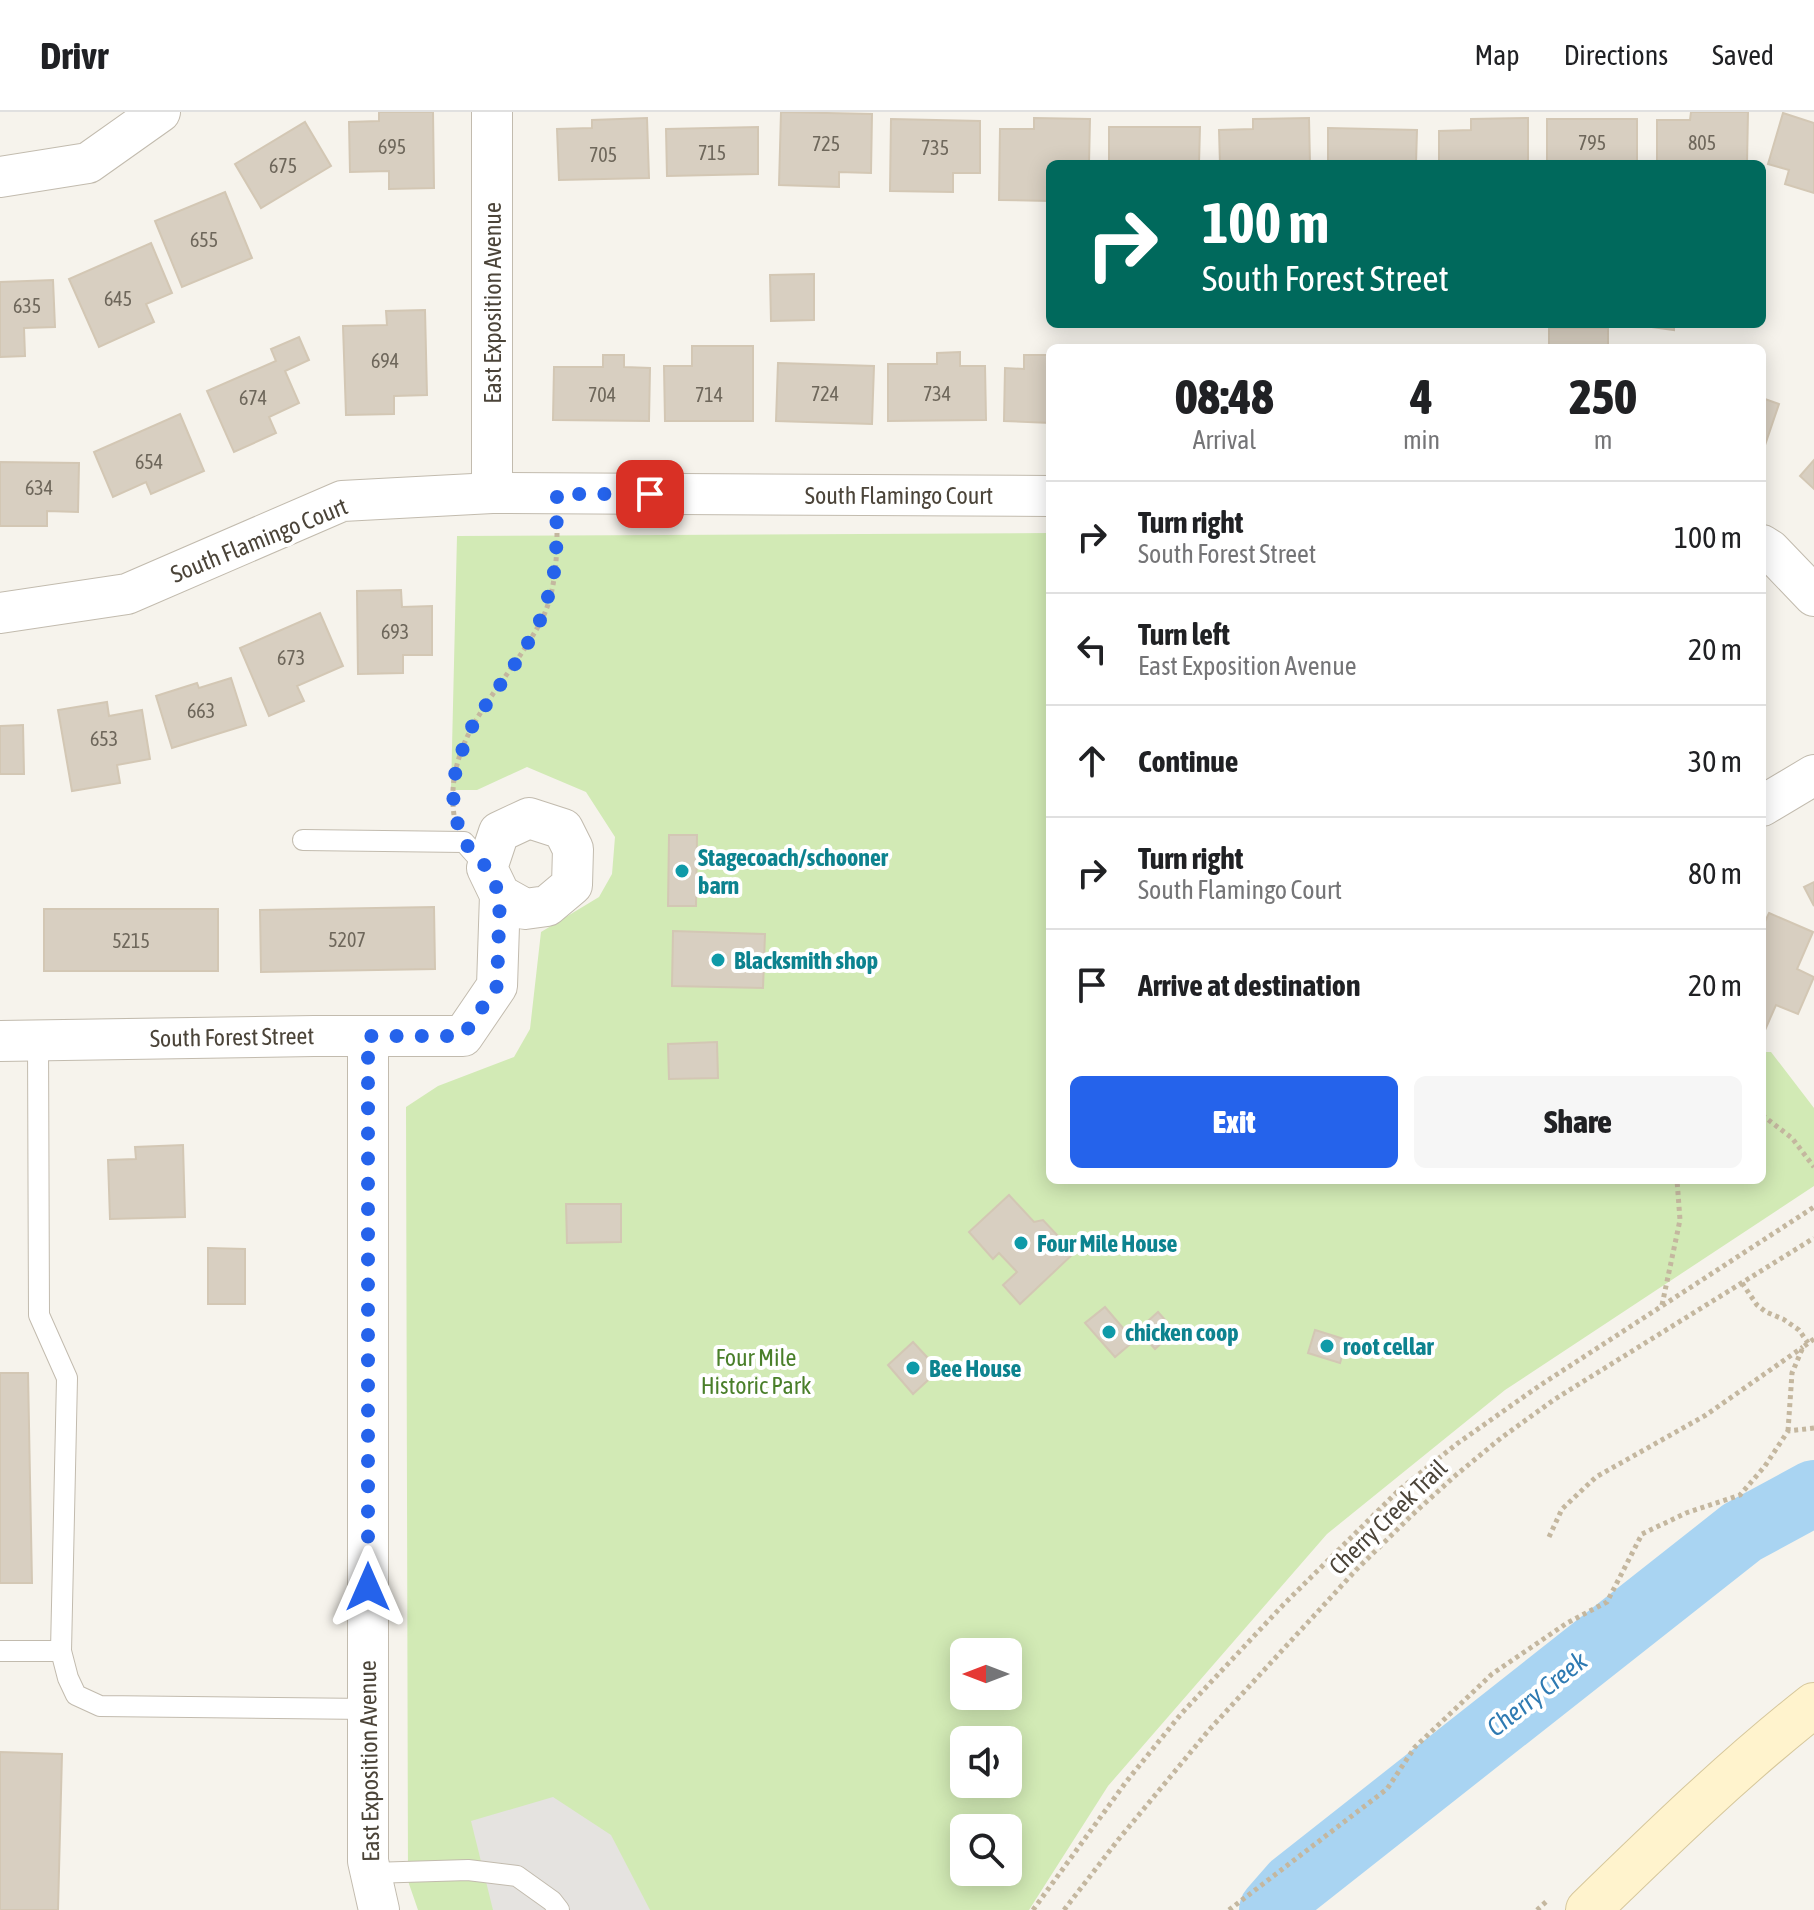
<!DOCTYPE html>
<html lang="en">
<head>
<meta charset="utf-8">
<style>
  :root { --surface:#fff; --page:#f6f6f6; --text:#202124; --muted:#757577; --line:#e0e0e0; --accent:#2563eb }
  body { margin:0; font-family:"Asap Condensed",sans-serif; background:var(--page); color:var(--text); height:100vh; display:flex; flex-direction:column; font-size:30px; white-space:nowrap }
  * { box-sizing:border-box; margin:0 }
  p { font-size:26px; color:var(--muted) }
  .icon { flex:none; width:44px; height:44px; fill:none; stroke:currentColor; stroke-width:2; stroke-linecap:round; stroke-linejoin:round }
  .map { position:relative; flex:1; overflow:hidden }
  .panel { position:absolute; left:1046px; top:232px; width:720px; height:840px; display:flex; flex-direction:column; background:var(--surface); border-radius:12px; box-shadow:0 4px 20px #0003 }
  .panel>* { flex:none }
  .guide { position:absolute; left:1046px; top:48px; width:720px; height:168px; border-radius:12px; box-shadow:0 4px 20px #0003; background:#00695c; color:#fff; overflow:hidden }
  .needle { width:52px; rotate:270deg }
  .controls { position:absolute; left:950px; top:1526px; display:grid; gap:16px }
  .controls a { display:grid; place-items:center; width:72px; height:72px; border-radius:12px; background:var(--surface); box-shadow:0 4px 20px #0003; font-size:40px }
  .pin { position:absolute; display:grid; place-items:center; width:68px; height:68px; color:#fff; margin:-34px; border-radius:16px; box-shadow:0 4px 12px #0006 }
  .me { position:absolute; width:88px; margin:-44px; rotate:0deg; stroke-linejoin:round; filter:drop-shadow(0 0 6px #0008) }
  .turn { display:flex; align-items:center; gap:28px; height:168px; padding:0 24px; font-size:36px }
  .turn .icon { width:104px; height:104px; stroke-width:2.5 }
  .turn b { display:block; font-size:56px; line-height:68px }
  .eta { display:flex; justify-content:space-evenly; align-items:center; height:136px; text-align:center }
  .eta b { font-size:48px; font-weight:800; line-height:56px }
  .action { display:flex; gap:16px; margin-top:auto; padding:16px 24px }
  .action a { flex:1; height:92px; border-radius:12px; background:var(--accent); color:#fff; font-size:32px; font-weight:800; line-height:92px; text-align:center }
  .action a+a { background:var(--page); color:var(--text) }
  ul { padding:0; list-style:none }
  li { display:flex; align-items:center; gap:24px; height:112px; padding:0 24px; border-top:2px solid var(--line) }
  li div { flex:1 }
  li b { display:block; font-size:30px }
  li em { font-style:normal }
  header { display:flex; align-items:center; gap:48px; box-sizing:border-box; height:112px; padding:0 40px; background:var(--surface); border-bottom:2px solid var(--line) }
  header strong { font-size:38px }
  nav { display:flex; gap:44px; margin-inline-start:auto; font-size:28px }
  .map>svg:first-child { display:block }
  .green { fill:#d2eab5; fill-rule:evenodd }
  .parking { fill:#e5e3e0 }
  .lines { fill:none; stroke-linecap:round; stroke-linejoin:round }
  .river { stroke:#a9d4f2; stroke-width:66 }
  .building { fill:#d8cfc1; stroke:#d3c7b4; stroke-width:2 }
  .lane-casing { stroke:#c2bbae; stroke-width:22 }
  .street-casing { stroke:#c2bbae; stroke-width:42 }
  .secondary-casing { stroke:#d6c79b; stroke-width:46 }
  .path { stroke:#c4b79f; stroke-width:5; stroke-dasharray:4 4; stroke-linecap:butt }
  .lane { stroke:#fff; stroke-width:20 }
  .street { stroke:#fff; stroke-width:40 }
  .secondary { stroke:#fff3cd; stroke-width:44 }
  .route { stroke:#2563eb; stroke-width:14; stroke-dasharray:0 25.2 }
  .culture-dot { fill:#0f9aa8; stroke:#fff; stroke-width:3 }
  .labels { text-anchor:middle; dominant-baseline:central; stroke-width:8; stroke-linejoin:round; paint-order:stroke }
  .number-label { font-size:20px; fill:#6e675b }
  .street-label { font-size:24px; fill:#4b4439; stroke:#fff }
  .culture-label { font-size:24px; font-weight:bold; fill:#0d838f; stroke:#fff; text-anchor:start }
  .park-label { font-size:24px; fill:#4a7f2a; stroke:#fff }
  .water-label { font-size:26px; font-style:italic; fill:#2e7ab2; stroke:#fff }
</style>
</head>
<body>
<header>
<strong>Drivr</strong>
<nav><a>Map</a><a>Directions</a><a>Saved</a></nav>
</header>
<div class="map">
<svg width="1814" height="1798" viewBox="0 0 1814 1798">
  <rect width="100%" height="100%" fill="#f6f3ec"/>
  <path class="green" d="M1050 421V1068H1762V940H1771L1814 996V1074L1505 1278 1327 1422 1108 1674 1029 1798H418L408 1769 406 995 438 974 514 945 530 917 541 820 599 785 612 762 615 725 586 680 527 655 477 678H451L457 424ZM964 1540H1008V1584H964ZM964 1628H1008V1672H964ZM964 1716H1008V1760H964Z"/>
  <path class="parking" d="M553 1685 611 1723 650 1798H493L471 1709Z"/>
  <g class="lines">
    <path class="river" d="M1272 1798 1293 1774 1742 1420 1814 1381"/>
  </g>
  <g class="building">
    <path d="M379 0H433L434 76 389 77V59L350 60 349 10 379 9Z"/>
    <path d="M781 0 872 2 871 61 839 60V75L779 73Z"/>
    <path d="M1691 0H1748L1747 52H1657V8H1690Z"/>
    <path d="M1783 1 1814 11V81L1785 72 1789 58 1768 52Z"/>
    <path d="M647 6 649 66 559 68 557 17 592 16V8Z"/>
    <path d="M1034 6 1090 7 1089 52H1050V89L999 88 1000 17H1034Z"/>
    <path d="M1309 6 1310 52H1220L1219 18 1253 17V7Z"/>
    <path d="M1528 6V52H1439V19L1471 18V7Z"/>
    <path d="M891 7 980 9V61H953V80L890 79Z"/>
    <rect x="1547" y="7" width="90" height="45"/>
    <path d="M305 10 331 54 261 96 235 52Z"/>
    <path d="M758 15V62L667 64 666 17Z"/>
    <path d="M1109 15H1200L1199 52H1109Z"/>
    <path d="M1328 16 1417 18 1416 52H1328Z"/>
    <path d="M225 80 252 146 182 175 155 109Z"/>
    <path d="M151 131 172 181 146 192 154 210 99 235 69 167Z"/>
    <path d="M814 162V208L771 209 770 163Z"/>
    <path d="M53 168 55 215 24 216 25 244 0 245V170Z"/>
    <path d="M425 198 427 283 394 284V302L346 303 343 214 387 213 386 199Z"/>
    <path d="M1630 212H1674V218Z"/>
    <rect x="1549" y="216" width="59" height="20"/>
    <path d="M299 225 309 248 285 259 299 291 269 305 276 321 234 340 207 279 276 249 271 237Z"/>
    <path d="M692 234H753V309H665L664 254H692Z"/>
    <path d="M960 240V254H985L986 308 888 309V252H937V241Z"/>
    <path d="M603 243H624V255L650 256 649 309 553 308 554 255H603Z"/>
    <path d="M1024 243H1050V311L1004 309 1005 256 1024 257Z"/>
    <path d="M778 251 874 254 872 312 776 309Z"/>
    <path d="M1762 286 1779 292 1762 342Z"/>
    <path d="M180 302 204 359 151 382 146 370 113 385 94 340Z"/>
    <path d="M1814 348V377L1800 364Z"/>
    <path d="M0 350 79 351 78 400 47 399V414H0Z"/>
    <path d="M401 478 402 495 432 494V543H403V561L358 562 357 479Z"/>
    <path d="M320 501 343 554 297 574 304 589 269 604 240 536Z"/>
    <path d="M231 566 246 613 172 636 156 584 197 571 199 576Z"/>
    <path d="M107 590 109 604 142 598 150 647 117 653 120 671 72 679 58 598Z"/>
    <path d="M23 613 24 662H0V614Z"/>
    <path d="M669 723H697L696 794H668Z"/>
    <path d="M1814 770V794L1804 775Z"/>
    <path d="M434 795 435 857 261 860 260 798Z"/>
    <rect x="44" y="797" width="174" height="62"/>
    <path d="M1769 801 1813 820 1797 857 1814 865 1798 902 1776 893 1762 925V816Z"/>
    <path d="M673 819 765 822 763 876 672 874Z"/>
    <path d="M717 930 718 966 669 967 668 932Z"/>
    <path d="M183 1033 185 1105 110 1107 108 1048 136 1047 135 1035Z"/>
    <path d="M1009 1083 1034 1110 1043 1108 1074 1141 1020 1192 1003 1173 1017 1160 999 1141 993 1147 969 1120Z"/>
    <path d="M566 1092H621V1130L567 1131Z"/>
    <path d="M208 1136 245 1137V1192H208Z"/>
    <path d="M1105 1195 1134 1229 1115 1245 1085 1211Z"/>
    <path d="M1158 1200 1175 1219 1155 1237 1138 1218Z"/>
    <path d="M1315 1218 1347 1228 1340 1251 1308 1241Z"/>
    <path d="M913 1230 939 1258 913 1282 888 1253Z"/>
    <path d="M0 1261H28L32 1471H0Z"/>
    <path d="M0 1640 62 1642 58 1798H0Z"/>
  </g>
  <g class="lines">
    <g class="lane-casing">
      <g id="lane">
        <path d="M303 728 464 730 487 756"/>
        <path d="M38 928 39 1203 67 1266 61 1539 68 1566 76 1583 100 1594 368 1597"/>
        <path d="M0 1539H61"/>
        <path d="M371 1761 468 1758 517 1764 552 1789 559 1798"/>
      </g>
    </g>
    <g class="street-casing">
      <g id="street">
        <path d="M492 0V381"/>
        <path d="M0 65 88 51 160 0"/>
        <path d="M1762 433 1770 438 1814 484"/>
        <path d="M0 501 127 482 342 389 492 381 1050 384"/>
        <path d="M1762 694 1814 663"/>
        <path d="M368 924V1749L379 1798"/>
        <path d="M0 929 314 924H463L497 874 500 783 487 756 499 720 529 706 563 717 573 737 572 773 547 794 525 797 500 783"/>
      </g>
    </g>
    <g class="secondary-casing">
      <path id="secondary" d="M1588 1798C1661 1727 1734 1656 1814 1593"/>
    </g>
    <g class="path">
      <path d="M454 703C443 621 510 572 543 505 555 480 557 447 557 420"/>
      <path d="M1762 1003 1792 1026 1814 1055"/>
      <path d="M1742 1171 1757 1193 1766 1200 1783 1207 1799 1218 1808 1231"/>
      <path d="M1662 1193 1680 1108 1677 1068"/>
      <path d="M1788 1319 1792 1261 1803 1235 1814 1227"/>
      <path d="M1549 1425 1562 1397 1596 1365 1706 1303 1803 1235"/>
      <path d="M1033 1798 1126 1670 1181 1602 1284 1492 1399 1378 1458 1331 1539 1274 1814 1095"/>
      <path d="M1064 1798 1118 1728 1209 1618 1356 1458 1412 1403 1456 1363 1501 1326 1555 1287 1814 1126"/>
      <path d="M1229 1798 1387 1677 1415 1635 1492 1562 1567 1511 1607 1490 1642 1422 1686 1401 1740 1383 1765 1354 1788 1319 1814 1316"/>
      <path d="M1537 1798 1548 1788"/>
    </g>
    <use href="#lane" class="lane"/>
    <use href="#street" class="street"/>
    <use href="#secondary" class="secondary"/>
  </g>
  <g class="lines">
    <path class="route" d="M368 1475V924H463L497 874 500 783 487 756 464 730 454 701 453 676 457 651 474 610 522 542 544 501 556 452 557 382H650"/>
  </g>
  <g class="culture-dot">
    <circle cx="682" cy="759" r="8"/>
    <circle cx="718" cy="848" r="8"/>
    <circle cx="1021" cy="1131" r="8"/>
    <circle cx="1109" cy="1220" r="8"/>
    <circle cx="1327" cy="1234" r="8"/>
    <circle cx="913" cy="1256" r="8"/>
  </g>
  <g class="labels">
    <g class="number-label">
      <text x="1592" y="30">795</text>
      <text x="1702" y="30">805</text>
      <text x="826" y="31">725</text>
      <text x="392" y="34">695</text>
      <text x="935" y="35">735</text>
      <text x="712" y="40">715</text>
      <text x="603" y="42">705</text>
      <text x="283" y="53">675</text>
      <text x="204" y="127">655</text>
      <text x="118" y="186">645</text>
      <text x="27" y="193">635</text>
      <text x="385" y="248">694</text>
      <text x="825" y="281">724</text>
      <text x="937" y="281">734</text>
      <text x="602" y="282">704</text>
      <text x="709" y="282">714</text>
      <text x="253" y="285">674</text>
      <text x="149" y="349">654</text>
      <text x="39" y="375">634</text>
      <text x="395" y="519">693</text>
      <text x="291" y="545">673</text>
      <text x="201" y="598">663</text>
      <text x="104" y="626">653</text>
      <text x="347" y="827">5207</text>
      <text x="131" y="828">5215</text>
    </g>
    <g class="street-label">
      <text transform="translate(492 191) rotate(-90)">East Exposition Avenue</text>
      <text x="899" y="383">South Flamingo Court</text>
      <text transform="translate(259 428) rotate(-22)">South Flamingo Court</text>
      <text transform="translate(232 925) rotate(-1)">South Forest Street</text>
      <text transform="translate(1388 1405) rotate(-44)">Cherry Creek Trail</text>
      <text transform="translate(369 1649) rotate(-91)">East Exposition Avenue</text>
    </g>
    <g class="culture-label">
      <text x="698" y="745">Stagecoach/schooner<tspan x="698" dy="28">barn</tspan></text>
      <text x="734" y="848">Blacksmith shop</text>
      <text x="1037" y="1131">Four Mile House</text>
      <text x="1125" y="1220">chicken coop</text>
      <text x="1343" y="1234">root cellar</text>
      <text x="929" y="1256">Bee House</text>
    </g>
    <g class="park-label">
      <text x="756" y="1245">Four Mile<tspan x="756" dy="28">Historic Park</tspan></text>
    </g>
    <g class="water-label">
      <text transform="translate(1537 1582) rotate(-38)">Cherry Creek</text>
    </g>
  </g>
</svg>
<div class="controls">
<a><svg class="needle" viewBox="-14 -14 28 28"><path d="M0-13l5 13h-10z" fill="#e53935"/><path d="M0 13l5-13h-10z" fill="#757577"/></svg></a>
<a><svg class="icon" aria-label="sound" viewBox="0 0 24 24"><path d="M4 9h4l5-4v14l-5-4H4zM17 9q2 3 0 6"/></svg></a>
<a><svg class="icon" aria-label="search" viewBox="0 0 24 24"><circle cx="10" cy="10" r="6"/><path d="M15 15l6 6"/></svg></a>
</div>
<div class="pin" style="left:650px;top:382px;background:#d93025"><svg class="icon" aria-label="arrive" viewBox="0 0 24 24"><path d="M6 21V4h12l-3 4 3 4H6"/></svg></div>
<svg class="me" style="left:368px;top:1475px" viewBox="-20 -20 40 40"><path d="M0-17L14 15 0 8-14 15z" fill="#2563eb" stroke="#fff" stroke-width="4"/></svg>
<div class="guide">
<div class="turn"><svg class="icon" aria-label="right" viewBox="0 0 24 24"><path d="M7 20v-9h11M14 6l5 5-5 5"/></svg><div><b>100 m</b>South Forest Street</div></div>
</div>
<section class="panel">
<div class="eta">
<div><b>08:48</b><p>Arrival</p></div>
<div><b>4</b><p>min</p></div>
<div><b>250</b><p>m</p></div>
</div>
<ul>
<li><svg class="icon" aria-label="right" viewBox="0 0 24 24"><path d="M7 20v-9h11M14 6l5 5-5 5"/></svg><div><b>Turn right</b><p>South Forest Street</p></div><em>100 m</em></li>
<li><svg class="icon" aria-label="left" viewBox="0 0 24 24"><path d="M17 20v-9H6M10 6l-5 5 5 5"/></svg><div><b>Turn left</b><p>East Exposition Avenue</p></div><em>20 m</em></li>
<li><svg class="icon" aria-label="ahead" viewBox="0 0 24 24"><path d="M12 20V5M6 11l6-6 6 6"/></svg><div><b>Continue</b></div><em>30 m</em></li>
<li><svg class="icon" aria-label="right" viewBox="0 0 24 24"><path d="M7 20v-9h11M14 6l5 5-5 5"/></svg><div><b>Turn right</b><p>South Flamingo Court</p></div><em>80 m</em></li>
<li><svg class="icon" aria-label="arrive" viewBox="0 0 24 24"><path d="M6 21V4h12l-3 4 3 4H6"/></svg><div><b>Arrive at destination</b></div><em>20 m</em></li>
</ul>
<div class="action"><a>Exit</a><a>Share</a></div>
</section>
</div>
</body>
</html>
